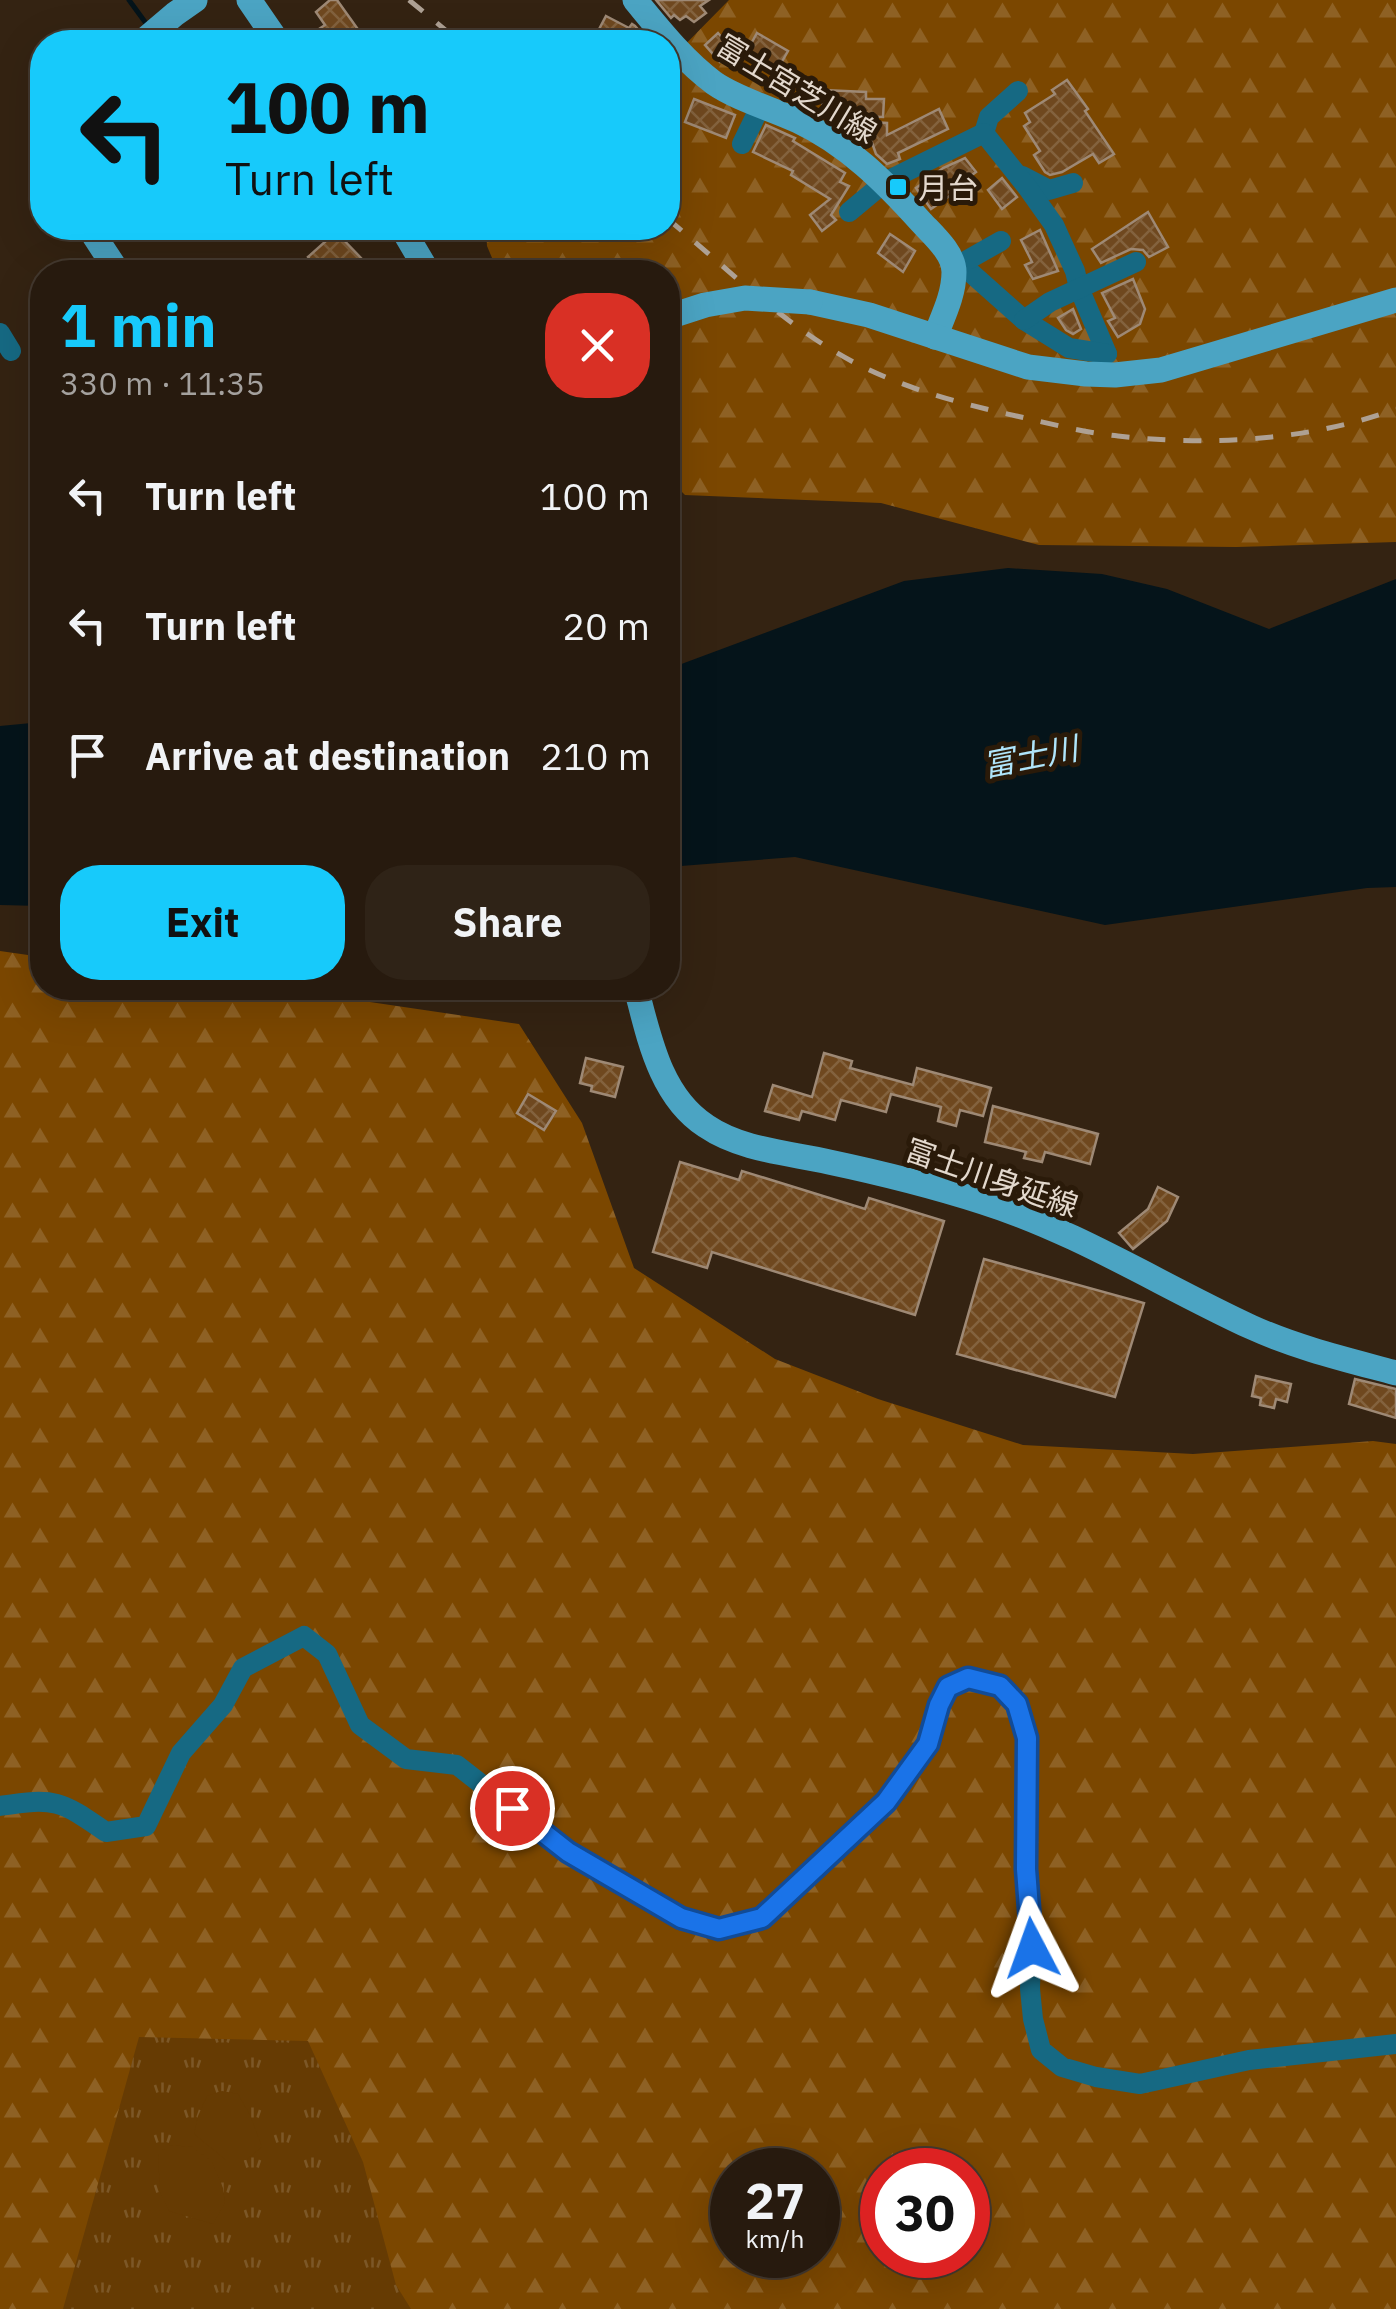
<!DOCTYPE html>
<html lang="en">
<head>
<meta charset="utf-8">
<style>
  :root { --surface:#271a0e; --page:#2f2317; --text:#f1f3f6; --muted:#a4a19e; --line:#43382e; --accent:#17cafb }
  body { margin:0; font-family:"IBM Plex Sans","Noto Sans JP",sans-serif; background:var(--page); color:var(--text); height:100vh; display:flex; flex-direction:column; font-size:38px; white-space:nowrap }
  * { box-sizing:border-box; margin:0 }
  p { font-size:32px; color:var(--muted) }
  .icon { flex:none; width:55px; height:55px; fill:none; stroke:currentColor; stroke-width:2; stroke-linecap:round; stroke-linejoin:round }
  .map { position:relative; flex:1; overflow:hidden }
  .sheet { position:absolute; left:30px; top:260px; width:650px; height:740px; display:flex; flex-direction:column; background:var(--surface); border-radius:40px; box-shadow:0 10px 40px #0002,0 0 0 2px var(--line) }
  .sheet>* { flex:none }
  .hud { position:absolute; left:30px; top:30px; width:650px; height:210px; border-radius:40px; box-shadow:0 10px 40px #0002,0 0 0 2px var(--line); background:#17cafb; color:#111; overflow:hidden }
  .speed { position:absolute; left:710px; top:2148px; display:flex; gap:20px; font-size:50px; font-weight:700; text-align:center }
  .speed>* { display:grid; place-content:center; width:130px; height:130px; border-radius:50%; background:var(--surface); box-shadow:0 10px 40px #0002,0 0 0 2px var(--line); line-height:1 }
  .speed small { font-size:25px; font-weight:400 }
  .speed .limit { border:15px solid #d22; background:#fff; color:#111 }
  .pin { position:absolute; display:grid; place-items:center; width:85px; height:85px; color:#fff; margin:-42px; border:5px solid #fff; border-radius:50%; box-shadow:0 2px 10px #0007 }
  .me { position:absolute; width:110px; margin:-55px; rotate:356deg; stroke-linejoin:round; filter:drop-shadow(0 0 8px #0008) }
  .turn { display:flex; align-items:center; gap:35px; height:210px; padding:0 30px; font-size:45px }
  .turn .icon { width:130px; height:130px; stroke-width:2.5 }
  .turn b { display:block; font-size:70px; line-height:85px }
  .round { display:grid; place-items:center; flex:none; width:105px; height:105px; border-radius:40px; background:var(--page) }
  .overview { display:flex; align-items:center; justify-content:space-between; height:170px; padding:0 30px }
  h1 { font-size:60px; font-weight:700; line-height:75px; color:var(--accent) }
  .action { display:flex; gap:20px; margin-top:auto; padding:20px 30px }
  .action a { flex:1; height:115px; border-radius:40px; background:var(--accent); color:#111; font-size:40px; font-weight:700; line-height:115px; text-align:center }
  .action a+a { background:var(--page); color:var(--text) }
  ul { padding:0; list-style:none }
  li { display:flex; align-items:center; gap:30px; height:130px; padding:0 30px }
  li div { flex:1 }
  li b { display:block; font-size:38px }
  li em { font-style:normal }
  .map>svg:first-child { display:block }
  .grass { fill:url(#grass-tufts) }
  .forest { fill:url(#forest-firs); fill-rule:evenodd }
  .pitch { fill:#663b03 }
  .water { fill:#05141a }
  .lines { fill:none; stroke-linecap:round; stroke-linejoin:round }
  .stream { stroke:#05141a; stroke-width:5 }
  .building { fill:url(#building-cross-hatch); stroke:#9e8975; stroke-width:2.5 }
  .street { stroke:#166983; stroke-width:20 }
  .primary { stroke:#4ba4c3; stroke-width:25 }
  .rail { stroke:#aea194; stroke-width:5; stroke-dasharray:18 18; stroke-linecap:butt }
  .primary-bridge { stroke:#4ba4c3; stroke-width:25 }
  .route-casing { stroke:#114b97; stroke-width:25 }
  .route { stroke:#1a73e8; stroke-width:18 }
  .poi-dot { fill:#17cafb; stroke:#2a1a09; stroke-width:4 }
  .labels { text-anchor:middle; dominant-baseline:central; stroke-width:10; stroke-linejoin:round; paint-order:stroke }
  .street-label { font-size:30px; fill:#e3d8cd; stroke:#2a1a09 }
  .poi-label { font-size:30px; fill:#e3d8cd; stroke:#2a1a09; text-anchor:start }
  .water-label { font-size:32px; font-style:italic; fill:#afe5fb; stroke:#2a1a09 }
</style>
</head>
<body>
<div class="map">
<svg width="1396" height="2309" viewBox="0 0 1396 2309">
  <defs>
    <pattern id="grass-tufts" width="24" height="20" patternUnits="userSpaceOnUse" patternTransform="scale(2.5)"><rect width="24" height="20" fill="#663b03"/><path d="M3 7l-1-3M5 7V3M7 7l1-3M15 17l-1-3M17 17v-4M19 17l1-3" fill="none" stroke="#7c5727"/></pattern>
    <pattern id="forest-firs" width="22" height="20" patternUnits="userSpaceOnUse" patternTransform="scale(2.5)"><rect width="22" height="20" fill="#7b4700"/><path d="M5 1l3.5 6h-7zM16 11l3.5 6h-7z" fill="#8e6124"/></pattern>
    <pattern id="building-cross-hatch" width="8" height="8" patternUnits="userSpaceOnUse" patternTransform="scale(2.5)"><rect width="8" height="8" fill="#6f481f"/><path d="M0 0l8 8M0 8l8-8" fill="none" stroke="#83623e"/></pattern>
  </defs>
  <rect width="100%" height="100%" fill="#342312"/>
  <path class="grass" d="M0 2027 308 2040 562 2309H0Z"/>
  <g class="forest">
    <path d="M729 0H1396V542L1236 547 1039 545 881 503 685 495 668 478V272H498L487 246 486 228H668V62Z"/>
    <path d="M0 951 42 957V988H275L519 1024 582 1123 634 1268 775 1359 878 1399 1023 1445 1193 1454 1373 1441 1396 1444V2309H411L396 2285 363 2162 308 2041 139 2037 63 2309H0ZM732 2170H818V2255H732ZM882 2170H968V2255H882Z"/>
  </g>
  <g class="pitch">
    <path d="M222 2091 238 2094 250 2115 262 2147 246 2160H226L194 2134 198 2116 207 2096Z"/>
    <path d="M169 2145 193 2147 212 2162 223 2188 225 2203 213 2224 169 2211 160 2192 158 2154Z"/>
  </g>
  <g class="water">
    <path d="M1008 568 1102 574 1167 589 1269 629 1396 579V887L1367 888 1105 925 795 857 668 867V669L904 581Z"/>
    <path d="M42 722V906L0 905V726Z"/>
  </g>
  <g class="lines">
    <g class="stream">
      <path d="M129 0 148 26"/>
      <path d="M320 228 329 238"/>
    </g>
  </g>
  <g class="building">
    <path d="M330 0H337L367 42H331L319 29 325 25 316 12Z"/>
    <path d="M656 0H709L700 6 706 13 694 22 686 16 680 20 674 15 671 18Z"/>
    <path d="M606 16 629 28 632 24 635 26 649 42H605L595 37Z"/>
    <path d="M718 33 733 50 720 62 705 45Z"/>
    <path d="M757 33 788 51 776 72 746 53Z"/>
    <path d="M1067 80 1088 109 1085 111 1114 154 1099 163 1093 154 1062 172 1050 175 1045 172 1034 155 1040 151 1024 126 1030 122 1025 113 1055 94 1052 90Z"/>
    <path d="M823 90 866 92V99H884L883 117 822 115Z"/>
    <path d="M694 99 735 115 726 138 685 122Z"/>
    <path d="M939 109 948 129 898 153 900 159 887 164 876 154 871 140 872 122 887 123V135Z"/>
    <path d="M766 125 795 138 793 141 845 173 840 182 849 186 831 215 836 220 822 231 810 215 830 199 791 175 793 171 753 152Z"/>
    <path d="M965 158 976 172 949 192 951 195 931 209 916 188 943 168Z"/>
    <path d="M1002 178 1017 197 1002 209 988 190Z"/>
    <path d="M1148 212 1168 247 1149 257 1143 250 1131 249 1101 263 1092 249Z"/>
    <path d="M1040 230 1058 271 1033 279 1025 265 1032 262 1021 240Z"/>
    <path d="M336 232 361 258 343 272H320L308 257Z"/>
    <path d="M890 234 915 251 903 272 878 253Z"/>
    <path d="M1133 279 1145 309 1140 324 1118 337 1108 321 1115 318 1102 293Z"/>
    <path d="M1073 309 1081 329 1073 334 1066 330 1058 318Z"/>
    <path d="M824 1053 852 1061 850 1068 913 1085 917 1068 991 1088 983 1116 960 1110 956 1126 938 1121 941 1107 891 1094 886 1112 841 1100 835 1120 802 1111 799 1120 765 1111 773 1085 812 1097Z"/>
    <path d="M586 1058 623 1067 615 1097 591 1091 592 1086 580 1083Z"/>
    <path d="M528 1094 556 1111 544 1130 517 1113Z"/>
    <path d="M993 1106 1098 1134 1090 1164 1045 1152 1042 1162 1024 1158 1026 1152 985 1142Z"/>
    <path d="M680 1162 739 1180 742 1171 865 1209 869 1198 944 1221 915 1315 712 1252 707 1268 653 1252Z"/>
    <path d="M1158 1187 1178 1197 1167 1221 1133 1249 1119 1233 1148 1209Z"/>
    <path d="M984 1259 1144 1303 1115 1397 957 1354Z"/>
    <path d="M1256 1376 1291 1384 1287 1402 1276 1399 1274 1408 1260 1405 1261 1398 1252 1396Z"/>
    <path d="M1355 1379 1396 1389V1418L1349 1404Z"/>
  </g>
  <g class="lines">
    <g class="street">
      <path d="M984 133 989 117 1018 91"/>
      <path d="M742 144 761 105"/>
      <path d="M1022 176 1049 190 1073 183"/>
      <path d="M849 212 885 182 984 133 1027 187 1054 225 1075 271 1079 288 1107 354"/>
      <path d="M955 267 970 272 1024 320 1069 348 1107 354"/>
      <path d="M955 267 1001 241"/>
      <path d="M1024 320 1050 302 1136 262"/>
      <path d="M0 333 11 351"/>
      <path d="M0 1806C56 1797 61 1801 106 1832L146 1826 181 1753 223 1705 243 1668 304 1636 327 1654 360 1725 406 1759 457 1765 568 1852 681 1918 719 1929 762 1918 886 1802 927 1743 939 1705 948 1687 967 1678 999 1686 1017 1704 1027 1738 1026 1869 1031 1948 1030 1989 1033 2019 1041 2050 1062 2067 1096 2077 1140 2084 1249 2060 1396 2044"/>
    </g>
    <g class="primary">
      <path d="M249 0 278 42"/>
      <path d="M635 0C659 29 683 60 714 83 737 99 772 109 798 121 847 144 885 182 921 222 933 235 954 253 954 272 954 295 943 316 935 337"/>
      <path d="M142 42 175 14 195 0"/>
      <path d="M91 228 95 237 118 272"/>
      <path d="M402 228 428 272"/>
      <path d="M810 302 869 315 1028 367 1086 374 1115 375 1161 370 1396 300"/>
      <path d="M636 988C649 1037 660 1096 706 1126 741 1150 789 1153 829 1162 881 1173 933 1186 983 1202 1078 1232 1162 1286 1251 1327 1297 1348 1348 1360 1396 1373"/>
    </g>
    <g class="rail">
      <path d="M409 0 460 42"/>
      <path d="M668 219C729 270 789 330 861 366 912 391 966 405 1021 417 1052 424 1085 433 1118 436 1211 446 1308 441 1396 409"/>
    </g>
    <path class="primary-bridge" d="M668 317 705 305 745 298 810 302"/>
  </g>
  <g class="lines">
    <g class="route-casing">
      <path id="route" d="M512 1808 568 1852 681 1918 719 1929 762 1918 886 1802 928 1744 939 1705 948 1687 968 1678 1000 1686 1017 1704 1027 1738 1026 1869 1032 1948"/>
    </g>
    <use href="#route" class="route"/>
  </g>
  <rect class="poi-dot" x="888" y="177" width="20" height="20" rx="5"/>
  <g class="labels">
    <g class="street-label">
      <text transform="translate(797 88) rotate(31)">富士宮芝川線</text>
      <text transform="translate(992 1177) rotate(19)">富士川身延線</text>
    </g>
    <g class="poi-label">
      <text x="918" y="187">月台</text>
    </g>
    <g class="water-label">
      <text transform="translate(1030 756) rotate(-11)">富士川</text>
    </g>
  </g>
</svg>
<div class="speed"><div>27<small>km/h</small></div><div class="limit">30</div></div>
<div class="pin" style="left:512px;top:1808px;background:#d93025"><svg class="icon" aria-label="arrive" viewBox="0 0 24 24"><path d="M6 21V4h12l-3 4 3 4H6"/></svg></div>
<svg class="me" style="left:1032px;top:1948px" viewBox="-20 -20 40 40"><path d="M0-17L14 15 0 8-14 15z" fill="#1a73e8" stroke="#fff" stroke-width="4"/></svg>
<div class="hud">
<div class="turn"><svg class="icon" aria-label="left" viewBox="0 0 24 24"><path d="M17 20v-9H6M10 6l-5 5 5 5"/></svg><div><b>100 m</b>Turn left</div></div>
</div>
<section class="sheet">
<div class="overview"><div><h1>1 min</h1><p>330 m · 11:35</p></div><a class="round" style="background:#d93025;color:#fff"><svg class="icon" aria-label="close" viewBox="0 0 24 24"><path d="M6 6l12 12M18 6L6 18"/></svg></a></div>
<ul>
<li><svg class="icon" aria-label="left" viewBox="0 0 24 24"><path d="M17 20v-9H6M10 6l-5 5 5 5"/></svg><div><b>Turn left</b></div><em>100 m</em></li>
<li><svg class="icon" aria-label="left" viewBox="0 0 24 24"><path d="M17 20v-9H6M10 6l-5 5 5 5"/></svg><div><b>Turn left</b></div><em>20 m</em></li>
<li><svg class="icon" aria-label="arrive" viewBox="0 0 24 24"><path d="M6 21V4h12l-3 4 3 4H6"/></svg><div><b>Arrive at destination</b></div><em>210 m</em></li>
</ul>
<div class="action"><a>Exit</a><a>Share</a></div>
</section>
</div>
</body>
</html>
